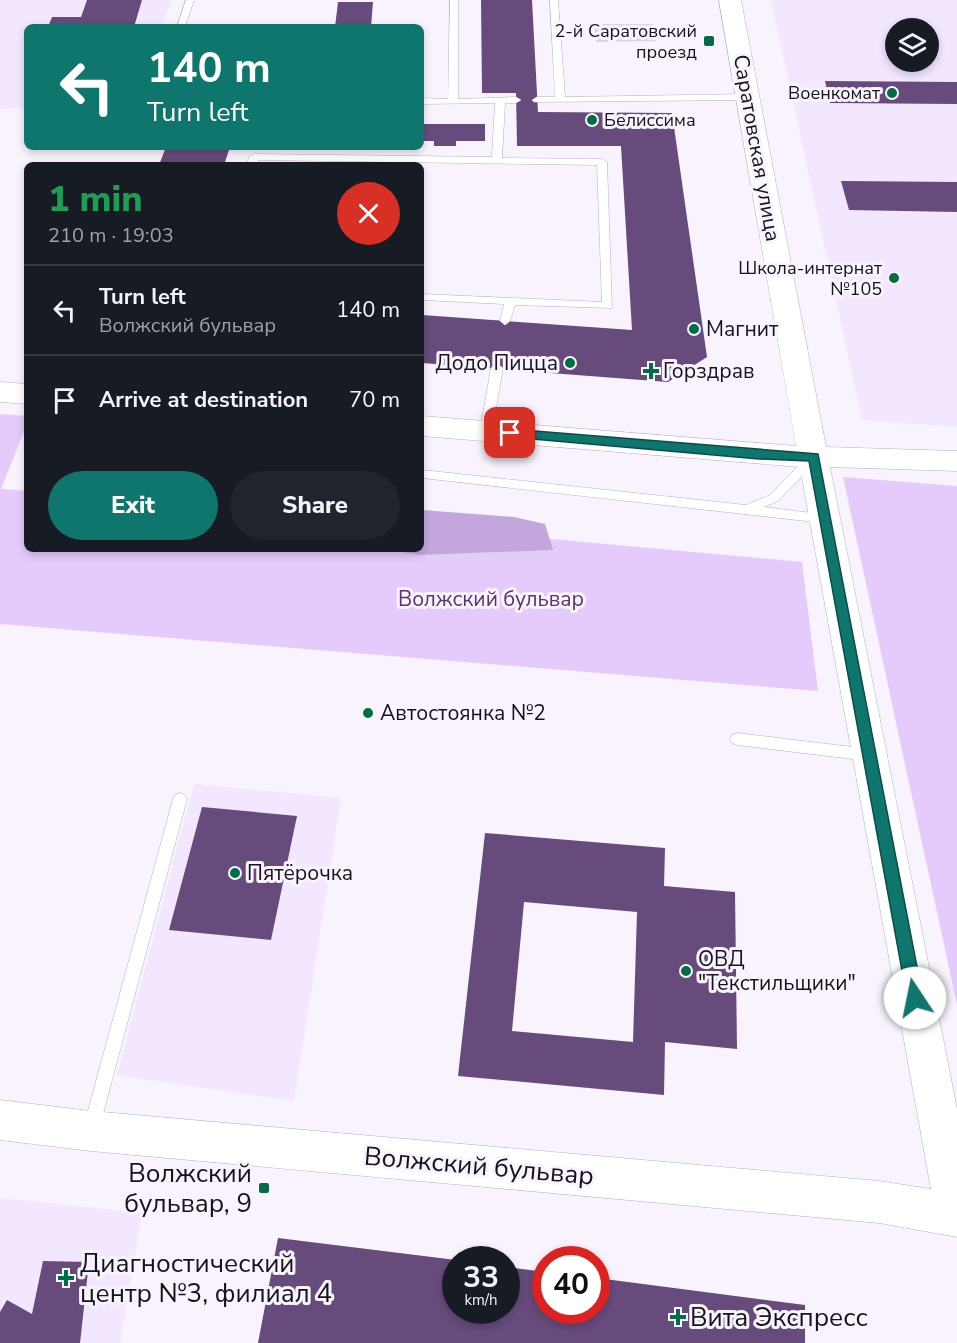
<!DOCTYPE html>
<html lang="en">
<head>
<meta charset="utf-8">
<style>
  :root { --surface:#171b24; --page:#20242c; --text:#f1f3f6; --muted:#9ea1a6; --line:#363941; --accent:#0f766e }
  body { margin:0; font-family:"Nunito Sans",sans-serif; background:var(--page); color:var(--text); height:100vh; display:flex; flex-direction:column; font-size:22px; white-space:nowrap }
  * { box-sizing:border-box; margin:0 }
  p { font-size:20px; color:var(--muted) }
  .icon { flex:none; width:33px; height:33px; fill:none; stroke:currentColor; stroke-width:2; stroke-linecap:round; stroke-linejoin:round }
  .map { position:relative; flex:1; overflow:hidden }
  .drawer { position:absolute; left:24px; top:162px; width:400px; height:390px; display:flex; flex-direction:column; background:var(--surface); border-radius:9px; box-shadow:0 3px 9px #0003 }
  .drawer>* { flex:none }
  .banner { position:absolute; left:24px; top:24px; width:400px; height:126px; border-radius:9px; box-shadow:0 3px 9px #0003; background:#0f766e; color:#fff; overflow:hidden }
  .controls { position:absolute; left:885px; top:18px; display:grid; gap:12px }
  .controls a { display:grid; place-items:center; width:54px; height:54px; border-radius:50%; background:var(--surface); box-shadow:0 3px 9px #0003; font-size:30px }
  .speed { position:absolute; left:442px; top:1246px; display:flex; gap:12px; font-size:30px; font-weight:700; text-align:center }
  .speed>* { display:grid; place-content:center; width:78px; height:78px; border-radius:50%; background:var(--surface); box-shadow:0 3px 9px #0003; line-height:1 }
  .speed small { font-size:15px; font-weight:400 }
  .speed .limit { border:9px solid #d22; background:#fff; color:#111 }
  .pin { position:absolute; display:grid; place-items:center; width:51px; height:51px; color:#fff; margin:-26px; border-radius:12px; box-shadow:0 3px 9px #0006 }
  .me { position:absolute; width:66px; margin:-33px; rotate:349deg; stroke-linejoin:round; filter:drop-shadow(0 0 4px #0008) }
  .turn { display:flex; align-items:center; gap:21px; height:126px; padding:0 24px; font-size:27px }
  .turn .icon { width:78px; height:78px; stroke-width:2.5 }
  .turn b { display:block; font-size:42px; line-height:51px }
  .round { display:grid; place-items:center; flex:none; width:63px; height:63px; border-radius:32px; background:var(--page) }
  .overview { display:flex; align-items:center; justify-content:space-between; height:102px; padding:0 24px }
  h1 { font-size:36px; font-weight:800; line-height:45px; color:#1e9e55 }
  .button { display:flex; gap:12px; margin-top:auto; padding:12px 24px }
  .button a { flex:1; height:69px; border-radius:36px; background:var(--accent); color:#fff; font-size:24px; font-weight:800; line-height:69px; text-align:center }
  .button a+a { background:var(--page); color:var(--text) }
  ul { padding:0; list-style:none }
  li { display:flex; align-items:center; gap:18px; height:90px; padding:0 24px; border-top:2px solid var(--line) }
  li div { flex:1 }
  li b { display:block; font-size:22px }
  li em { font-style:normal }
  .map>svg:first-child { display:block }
  .built { fill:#f3e6ff; fill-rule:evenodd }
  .green { fill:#e5cbfc }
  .forest { fill:#c4a6dd }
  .building { fill:#674b7c; fill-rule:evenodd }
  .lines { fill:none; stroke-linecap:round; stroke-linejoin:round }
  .lane-casing { stroke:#b9adc4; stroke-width:1 }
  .secondary-casing { stroke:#b9adc4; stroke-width:1 }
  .lane { fill:#fff; fill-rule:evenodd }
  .secondary { fill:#fff; fill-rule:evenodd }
  .route { fill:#0f766e; stroke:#0a4d48; stroke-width:1.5 }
  .poi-dot { fill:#016d45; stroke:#f8f3fd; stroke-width:2 }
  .labels { text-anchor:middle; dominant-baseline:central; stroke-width:6; stroke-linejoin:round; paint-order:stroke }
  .far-poi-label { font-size:18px; fill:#17131b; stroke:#f8f3fd; text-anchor:end }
  .street-label { font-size:21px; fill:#17131b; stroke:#f8f3fd }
  .poi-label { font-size:21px; fill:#17131b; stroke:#f8f3fd; text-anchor:start }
  .park-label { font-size:21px; fill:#5a3376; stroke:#f8f3fd }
  .near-street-label { font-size:26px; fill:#17131b; stroke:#f8f3fd }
  .near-poi-label { font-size:26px; fill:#17131b; stroke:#f8f3fd; text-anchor:start }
</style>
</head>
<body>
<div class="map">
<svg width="957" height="1343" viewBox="0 0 957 1343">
  <rect width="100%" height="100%" fill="#f8f3fd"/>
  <g class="built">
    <path d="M0 0H172L161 27H27V107L0 109Z"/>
    <path d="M771 0H957V427L862 420ZM896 28H928V62H896Z"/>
    <path d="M194 784 341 798 294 1101 117 1075Z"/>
    <path d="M0 1198 142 1213 120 1343H0Z"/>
  </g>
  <g class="green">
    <path d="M594 24H653L656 41 596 42Z"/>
    <path d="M0 414 27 416V424L1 489 27 491V549H422V527L802 562 818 691 0 624Z"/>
    <path d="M843 477 957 486V1005Z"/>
  </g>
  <path class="forest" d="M422 510 514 517 545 524 553 550 420 555 386 549H422Z"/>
  <g class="building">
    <path d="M87 0H142L134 27H48L52 17H81Z"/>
    <path d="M481 0H532L538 112 672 113 707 357 668 382 422 363V315L632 330 621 146H517L516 93H482Z"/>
    <path d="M338 2H373L371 27H335Z"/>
    <path d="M825 81 957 82V104L830 103Z"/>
    <path d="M422 124H485V141H456V146H434V141H422Z"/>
    <path d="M166 147H230L224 165H159Z"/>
    <path d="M841 181 957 182V212L849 210Z"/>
    <path d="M202 807 297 816 271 940 169 930Z"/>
    <path d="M485 833 665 848 664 886 735 892 737 1049 665 1042 664 1095 458 1076ZM524 902 637 912 633 1042 512 1031Z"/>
    <path d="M278 1238 456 1260V1311H507V1267L546 1272V1311H597V1278L805 1305V1343H258Z"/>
    <path d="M43 1261 89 1262 80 1343H0V1312L7 1300 32 1314Z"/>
  </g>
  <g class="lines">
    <g class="lane-casing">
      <g id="lane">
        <path d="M186 0H194L185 27H177Z"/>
        <path d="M450 0H458V99L516 97 521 100 516 103H505L502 158 602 159 607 162 612 308 515 305 510 321 505 325 500 321 504 304 422 300V294L602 302 597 165 258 160 257 165H247L249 157 254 154 492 157 495 103 422 104V98L448 99Z"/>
        <path d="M550 0H558L565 97 749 94 754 97 749 100 534 102 532 100 537 97H555Z"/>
        <path d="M497 364 503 368 492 431 486 435 480 431 491 368Z"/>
        <path d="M814 453 820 457 818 460 778 501 764 507 828 515 830 518 824 523 422 478V470L746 505 770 495 810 454Z"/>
        <path d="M737 733 869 749 874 751 876 755 874 759 869 761 737 745 732 743 730 739 732 735Z"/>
        <path d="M180 793 185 795 187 799 99 1129 97 1135 91 1137 85 1135 83 1129 173 799 175 795Z"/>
      </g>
    </g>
    <g class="secondary-casing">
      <g id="secondary">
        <path d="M719 0H741L826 447 957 451V471L830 467 957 1109V1237L879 1223 91 1151 0 1140V1100L91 1111 879 1181 931 1189 800 467 422 436V416L796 446Z"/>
        <path d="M0 382 27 384V404L0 402Z"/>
      </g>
    </g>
    <use href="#lane" class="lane"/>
    <use href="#secondary" class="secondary"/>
  </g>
  <path class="route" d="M510 429 818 454 923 998 921 1003 915 1005 910 1003 907 998 809 461 759 459 510 437 504 433Z"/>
  <g class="poi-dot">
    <rect x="703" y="35" width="12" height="12" rx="3"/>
    <circle cx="892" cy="93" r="6"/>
    <circle cx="592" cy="120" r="6"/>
    <circle cx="894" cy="278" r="6"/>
    <circle cx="694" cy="329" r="6"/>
    <circle cx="570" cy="363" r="6"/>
    <path d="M648 362h6v6h6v6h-6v6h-6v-6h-6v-6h6z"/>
    <circle cx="368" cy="713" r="6"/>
    <circle cx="235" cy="873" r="6"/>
    <circle cx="686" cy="971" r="6"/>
    <rect x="258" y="1182" width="12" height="12" rx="3"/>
    <path d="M63 1269h6v6h6v6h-6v6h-6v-6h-6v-6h6z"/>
    <path d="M675 1308h6v6h6v6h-6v6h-6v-6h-6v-6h6z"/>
  </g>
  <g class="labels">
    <g class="far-poi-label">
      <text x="697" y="31">2-й Саратовский<tspan x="697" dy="21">проезд</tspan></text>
      <text x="880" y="93">Военкомат</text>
      <text x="604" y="120" text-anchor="start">Белиссима</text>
      <text x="882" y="268">Школа-интернат<tspan x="882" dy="21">№105</tspan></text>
    </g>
    <g class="street-label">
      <text transform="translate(757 148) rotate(80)">Саратовская улица</text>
    </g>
    <g class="poi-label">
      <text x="706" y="329">Магнит</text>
      <text x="558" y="363" text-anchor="end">Додо Пицца</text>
      <text x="663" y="371">Горздрав</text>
      <text x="380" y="713">Автостоянка №2</text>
      <text x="247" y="873">Пятёрочка</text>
      <text x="698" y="959">ОВД<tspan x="698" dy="24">"Текстильщики"</tspan></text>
    </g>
    <g class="park-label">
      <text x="491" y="599">Волжский бульвар</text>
    </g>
    <g class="near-street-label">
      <text transform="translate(479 1166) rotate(5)">Волжский бульвар</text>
    </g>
    <g class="near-poi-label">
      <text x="252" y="1173" text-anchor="end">Волжский<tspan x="252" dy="30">бульвар, 9</tspan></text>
      <text x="80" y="1263">Диагностический<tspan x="80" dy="30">центр №3, филиал 4</tspan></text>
      <text x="690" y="1317">Вита Экспресс</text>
    </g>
  </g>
</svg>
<div class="controls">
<a><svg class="icon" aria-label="layers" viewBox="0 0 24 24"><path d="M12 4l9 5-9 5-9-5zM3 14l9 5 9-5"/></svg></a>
</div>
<div class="speed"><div>33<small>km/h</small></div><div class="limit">40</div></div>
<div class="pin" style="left:510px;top:433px;background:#d93025"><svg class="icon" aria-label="arrive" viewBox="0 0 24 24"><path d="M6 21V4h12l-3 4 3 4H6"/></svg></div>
<svg class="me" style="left:915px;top:998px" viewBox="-20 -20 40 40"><circle r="19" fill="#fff"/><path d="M0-13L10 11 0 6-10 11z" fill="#0f766e"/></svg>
<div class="banner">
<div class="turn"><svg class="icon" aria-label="left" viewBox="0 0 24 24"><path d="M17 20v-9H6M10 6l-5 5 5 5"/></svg><div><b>140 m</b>Turn left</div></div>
</div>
<section class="drawer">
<div class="overview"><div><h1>1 min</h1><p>210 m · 19:03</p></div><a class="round" style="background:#d93025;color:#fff"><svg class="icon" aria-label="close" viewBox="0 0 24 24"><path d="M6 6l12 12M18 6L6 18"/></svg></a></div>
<ul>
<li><svg class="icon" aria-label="left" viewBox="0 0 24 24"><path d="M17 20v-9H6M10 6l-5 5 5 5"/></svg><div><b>Turn left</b><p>Волжский бульвар</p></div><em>140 m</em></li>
<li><svg class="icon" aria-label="arrive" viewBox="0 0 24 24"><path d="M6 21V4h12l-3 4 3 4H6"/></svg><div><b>Arrive at destination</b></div><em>70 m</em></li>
</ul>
<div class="button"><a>Exit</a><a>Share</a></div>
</section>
</div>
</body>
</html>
